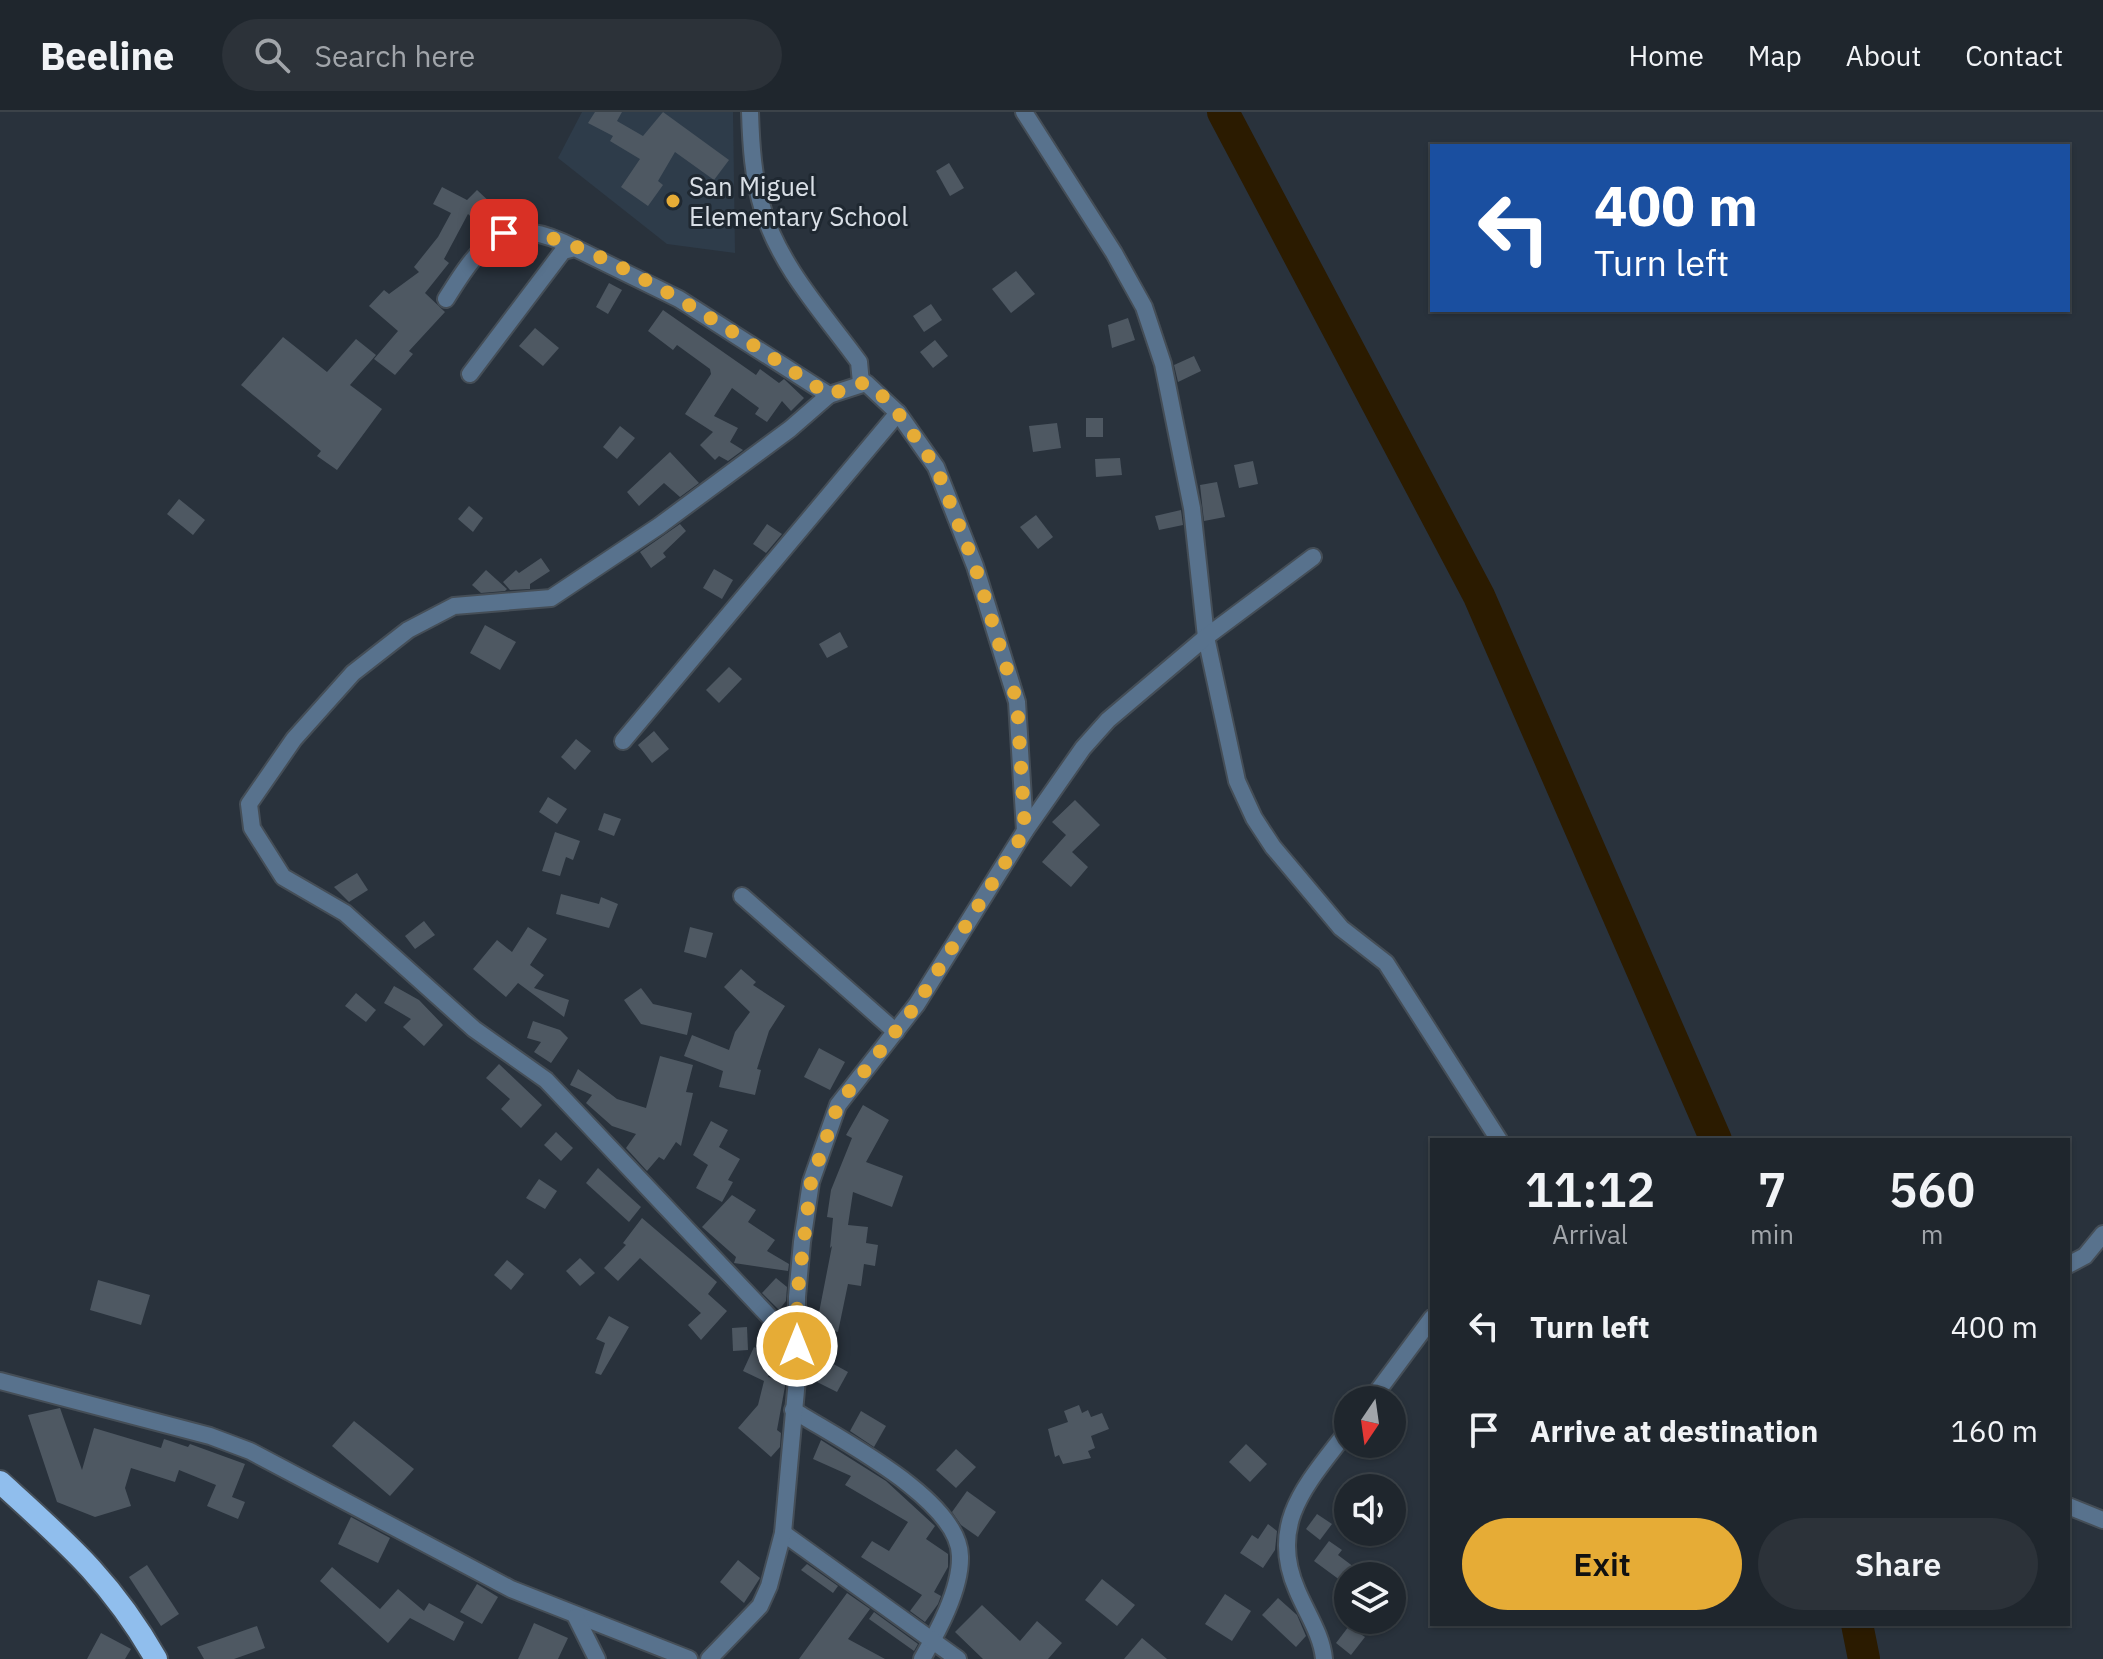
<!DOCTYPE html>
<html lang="en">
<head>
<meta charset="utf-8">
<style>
  :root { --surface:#1f262d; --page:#2c3239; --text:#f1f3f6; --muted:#a1a5aa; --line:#3c4349; --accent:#e6ac36 }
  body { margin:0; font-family:"IBM Plex Sans",sans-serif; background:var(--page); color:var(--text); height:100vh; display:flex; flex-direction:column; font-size:30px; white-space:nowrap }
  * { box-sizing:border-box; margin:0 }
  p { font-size:26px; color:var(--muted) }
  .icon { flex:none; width:44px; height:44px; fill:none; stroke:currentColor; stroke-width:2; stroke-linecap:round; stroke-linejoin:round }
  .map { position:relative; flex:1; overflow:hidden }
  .details { position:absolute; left:1430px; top:1026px; width:640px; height:488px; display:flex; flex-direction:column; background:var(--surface); border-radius:0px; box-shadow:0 2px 6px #0004,0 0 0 2px var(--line) }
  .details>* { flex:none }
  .hud { position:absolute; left:1430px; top:32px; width:640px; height:168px; border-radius:0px; box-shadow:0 2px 6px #0004,0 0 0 2px var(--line); background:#1a4fa0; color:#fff; overflow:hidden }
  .needle { width:52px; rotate:193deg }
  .buttons { position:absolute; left:1334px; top:1274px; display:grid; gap:16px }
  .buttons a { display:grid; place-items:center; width:72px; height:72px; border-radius:50%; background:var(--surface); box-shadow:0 2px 6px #0004,0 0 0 2px var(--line); font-size:40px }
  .pin { position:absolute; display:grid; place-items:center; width:68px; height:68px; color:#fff; margin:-34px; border-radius:16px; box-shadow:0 4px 12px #0006 }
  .me { position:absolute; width:88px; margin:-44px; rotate:0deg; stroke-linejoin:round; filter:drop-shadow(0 0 6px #0008) }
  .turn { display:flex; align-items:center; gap:28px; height:168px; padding:0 32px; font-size:36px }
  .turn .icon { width:104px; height:104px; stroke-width:2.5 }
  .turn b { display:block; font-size:56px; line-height:68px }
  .eta { display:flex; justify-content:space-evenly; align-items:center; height:136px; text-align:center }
  .eta b { font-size:48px; font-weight:600; line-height:56px }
  .cta { display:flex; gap:16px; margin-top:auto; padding:16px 32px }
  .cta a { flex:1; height:92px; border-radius:48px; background:var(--accent); color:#111; font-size:32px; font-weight:600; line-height:92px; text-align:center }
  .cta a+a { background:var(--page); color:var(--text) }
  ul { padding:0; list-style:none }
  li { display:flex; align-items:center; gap:24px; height:104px; padding:0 32px }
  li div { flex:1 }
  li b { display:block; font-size:30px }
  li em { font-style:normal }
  header { display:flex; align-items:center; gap:48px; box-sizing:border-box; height:112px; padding:0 40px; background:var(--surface); border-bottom:2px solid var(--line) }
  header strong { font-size:38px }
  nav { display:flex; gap:44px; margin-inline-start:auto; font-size:28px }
  .search { width:560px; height:72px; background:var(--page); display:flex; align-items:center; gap:20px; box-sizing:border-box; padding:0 28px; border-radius:44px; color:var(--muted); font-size:30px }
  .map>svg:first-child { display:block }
  .built { fill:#2e3c4a }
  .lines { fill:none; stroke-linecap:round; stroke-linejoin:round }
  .river { stroke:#2b1b00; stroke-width:32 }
  .building { fill:#4e5862 }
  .minor-casing { stroke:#454e57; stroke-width:20 }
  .trunk-casing { stroke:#454e57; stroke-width:26 }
  .minor { stroke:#58728d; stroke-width:16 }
  .trunk { stroke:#90beed; stroke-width:22 }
  .route { stroke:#e6ac36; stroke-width:14; stroke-dasharray:0 25.2 }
  .poi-dot { fill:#e6ac36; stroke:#1f2831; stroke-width:3 }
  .labels { text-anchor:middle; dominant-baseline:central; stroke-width:6; stroke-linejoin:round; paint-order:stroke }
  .poi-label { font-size:26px; fill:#dae0e7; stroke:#1f2831; text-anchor:start }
</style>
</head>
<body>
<header>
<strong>Beeline</strong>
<div class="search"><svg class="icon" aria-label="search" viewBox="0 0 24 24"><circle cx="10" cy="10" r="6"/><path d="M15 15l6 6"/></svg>Search here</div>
<nav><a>Home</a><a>Map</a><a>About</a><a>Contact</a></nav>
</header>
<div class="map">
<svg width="2103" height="1547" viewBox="0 0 2103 1547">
  <rect width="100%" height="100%" fill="#29323c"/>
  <path class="built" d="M582 0H733L735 141 667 132 558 46Z"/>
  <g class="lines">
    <g class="river">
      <path d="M1223 0 1479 484 1716 1028"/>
      <path d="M1857 1512 1864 1547"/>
    </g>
  </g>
  <g class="building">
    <path d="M595 0H622L617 9 643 24 663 0 729 48 714 68 675 40 658 69 663 73 648 94 621 75 640 47 610 29 613 24 588 11Z"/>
    <path d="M949 51 964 76 950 84 936 59Z"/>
    <path d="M442 75 467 88 477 78 493 93 477 110 468 102 444 147 449 151 425 181 445 200 409 239 413 242 395 263 374 247 398 219 369 194 384 178 389 182 419 160 414 155 438 125 451 101 433 92Z"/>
    <path d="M1016 159 1035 182 1011 201 992 177Z"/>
    <path d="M609 171 622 178 608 202 596 195Z"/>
    <path d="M931 192 942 208 924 220 913 204Z"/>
    <path d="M663 198 756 263 760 257 779 271 784 267 804 286 791 299 782 289 767 310 755 302 759 296 732 276 714 304 738 316 730 330 743 338 728 349 719 344 715 348 700 333 713 320 685 302 711 262 710 257 677 233 673 238 648 219Z"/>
    <path d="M1128 206 1135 228 1112 236 1108 213Z"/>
    <path d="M535 216 559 236 543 254 519 234Z"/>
    <path d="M283 225 327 260 356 227 376 243 350 273 382 297 337 358 317 344 321 339 241 273Z"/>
    <path d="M935 228 948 244 933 256 920 240Z"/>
    <path d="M1194 244 1201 259 1178 270 1174 253Z"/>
    <rect x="1086" y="306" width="17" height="19"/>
    <path d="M1057 311 1061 336 1033 340 1029 314Z"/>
    <path d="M620 314 635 326 617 347 603 335Z"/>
    <path d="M670 340 699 371 680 385 664 371 639 394 627 380Z"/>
    <path d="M1120 346 1122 363 1096 365 1095 347Z"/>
    <path d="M1253 349 1258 372 1239 376 1234 353Z"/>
    <path d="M1217 370 1225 405 1204 409 1200 373Z"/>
    <path d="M179 387 205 408 193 423 167 402Z"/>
    <path d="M469 394 483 406 473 420 458 407Z"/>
    <path d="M1181 398 1183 413 1159 418 1155 404Z"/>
    <path d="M1036 403 1053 425 1038 437 1020 415Z"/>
    <path d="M680 412 686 419 663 441 666 445 651 456 640 440Z"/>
    <path d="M767 412 782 422 766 441 753 432Z"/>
    <path d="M541 446 550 459 530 472V477L510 478 503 470 516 458 519 461Z"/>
    <path d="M714 457 733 468 722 487 703 476Z"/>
    <path d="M486 458 507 477 505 479 481 481 472 473Z"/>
    <path d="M485 513 516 530 500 558 470 541Z"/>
    <path d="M840 520 848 535 827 546 819 532Z"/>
    <path d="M729 555 742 567 719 591 706 578Z"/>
    <path d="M654 619 669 637 652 651 638 633Z"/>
    <path d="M576 627 591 639 575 658 561 645Z"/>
    <path d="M548 685 567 697 557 712 539 700Z"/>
    <path d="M1075 688 1100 713 1072 740 1088 755 1071 775 1042 750 1066 723 1052 710Z"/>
    <path d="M604 701 621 707 614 724 598 718Z"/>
    <path d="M555 720 580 729 573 748 566 745 560 764 542 759Z"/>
    <path d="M357 761 368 778 349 790 334 775Z"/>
    <path d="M561 782 599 792 601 785 618 792 609 816 556 802Z"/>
    <path d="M424 809 435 823 415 837 405 824Z"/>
    <path d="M528 815 547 827 530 853 544 863 534 876 569 888 564 905 518 871 506 885 473 857 497 828 512 840Z"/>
    <path d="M690 815 713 821 706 846 684 840Z"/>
    <path d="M741 857 756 870 753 873 785 894 769 919 757 957 761 958 755 983 719 975 723 959 684 944 692 923 729 938 735 920 750 900 724 875Z"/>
    <path d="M394 874 419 888 443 913 424 934 403 915 411 907 384 891Z"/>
    <path d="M641 876 653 892 692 901 687 923 641 912 624 888Z"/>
    <path d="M356 881 376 898 366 910 345 894Z"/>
    <path d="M533 909 560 918 568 926 551 951 534 940 541 930 527 926Z"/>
    <path d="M819 936 845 950 830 978 804 965Z"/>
    <path d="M660 944 693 953 686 980 693 981 681 1034 676 1030 664 1048 659 1045 647 1059 626 1036 636 1022 612 1014 586 991 592 983 570 973 578 957 617 987 646 996Z"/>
    <path d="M499 952 542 993 521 1016 501 997 510 987 486 966Z"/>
    <path d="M863 993 889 1008 866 1050 903 1064 892 1095 853 1080 848 1113 868 1115 866 1131 878 1133 875 1154 864 1152 861 1174 848 1172 838 1220 816 1216 832 1134 830 1136 833 1106 827 1105 831 1078 852 1026 846 1023Z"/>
    <path d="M711 1009 728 1018 719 1035 740 1047 728 1068 733 1070 722 1090 696 1076 708 1053 693 1043Z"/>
    <path d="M556 1020 573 1036 561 1049 544 1033Z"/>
    <path d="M598 1056 641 1095 629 1110 586 1071Z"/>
    <path d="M539 1067 557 1079 545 1097 526 1086Z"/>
    <path d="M732 1083 756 1098 748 1110 775 1128 767 1139 789 1152 788 1159 734 1151 736 1145 702 1115Z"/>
    <path d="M642 1106 717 1170 708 1182 727 1199 701 1228 688 1213 701 1201 640 1146 618 1169 604 1156 626 1133 623 1131Z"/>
    <path d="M580 1146 595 1161 580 1174 566 1159Z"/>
    <path d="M507 1148 524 1162 511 1178 494 1163Z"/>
    <path d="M776 1166 787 1175 786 1189 779 1198 762 1181Z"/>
    <path d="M98 1168 150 1183 141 1213 90 1198Z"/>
    <path d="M609 1204 629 1215 601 1263 595 1261 605 1231 596 1227Z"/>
    <path d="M747 1215 748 1238 733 1239 732 1216Z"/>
    <path d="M754 1235 777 1245 768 1265 786 1269 777 1318 781 1321 780 1335 771 1345 738 1316 758 1293 764 1269 743 1259Z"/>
    <path d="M828 1249 848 1260 837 1280 817 1270Z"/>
    <path d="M1079 1293 1082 1301 1088 1298 1091 1305 1102 1301 1109 1317 1091 1324 1095 1336 1088 1339 1091 1346 1063 1352 1059 1343 1055 1345 1048 1317 1068 1310 1064 1299Z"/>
    <path d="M60 1296 82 1358 94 1316 161 1336 164 1327 188 1335 190 1332 245 1352 232 1385 245 1390 238 1407 207 1394 216 1373 179 1358 175 1370 131 1356 125 1376 131 1394 95 1405 57 1390 28 1303Z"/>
    <path d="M861 1299 886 1314 874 1335 850 1319Z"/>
    <path d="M354 1309 414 1357 390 1384 332 1334Z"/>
    <path d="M821 1328 886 1369 935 1414 926 1427 948 1442V1455L934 1480 941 1484 938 1492 925 1510 910 1499 922 1483 861 1445 872 1429 889 1439 908 1410 845 1373 851 1364 813 1347Z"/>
    <path d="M1246 1332 1267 1352 1250 1370 1229 1350Z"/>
    <path d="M956 1337 976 1355 956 1376 936 1358Z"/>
    <path d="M967 1379 996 1400 978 1425 961 1413 952 1400Z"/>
    <path d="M1317 1402 1332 1412 1320 1428 1306 1417Z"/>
    <path d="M351 1405 390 1426 378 1451 338 1432Z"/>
    <path d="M1268 1412 1277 1419 1275 1438 1263 1456 1240 1441 1252 1423 1258 1427Z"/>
    <path d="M1329 1429 1342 1438 1338 1443 1366 1464H1348V1474L1314 1449Z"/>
    <path d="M738 1448 760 1466 744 1491 720 1470Z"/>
    <path d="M807 1452 838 1474 833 1481 801 1458Z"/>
    <path d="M147 1453 179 1502 161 1514 129 1465Z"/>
    <path d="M332 1455 380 1497 398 1477 424 1499 429 1491 464 1510 454 1529 410 1506 388 1531 320 1469Z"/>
    <path d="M1102 1467 1135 1493 1117 1514 1085 1488Z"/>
    <path d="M477 1472 498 1485 482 1512 460 1500Z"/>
    <path d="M847 1481 870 1497 848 1527 885 1547H799Z"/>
    <path d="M1225 1482 1251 1499 1232 1529 1205 1512Z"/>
    <path d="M1278 1486 1297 1503 1306 1524 1296 1535 1262 1503Z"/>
    <path d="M982 1493 1020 1529 1037 1509 1062 1531 1048 1547H983L955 1520Z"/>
    <path d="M874 1500 918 1532 914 1539 869 1507Z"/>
    <path d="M534 1511 568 1526 558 1547H518Z"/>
    <path d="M257 1514 265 1536 234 1547H204L197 1535Z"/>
    <path d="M1349 1514 1365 1525 1351 1543 1336 1531Z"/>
    <path d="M101 1521 131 1537 125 1547H87Z"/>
    <path d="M1142 1526 1167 1547H1124Z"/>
  </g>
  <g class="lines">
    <g class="minor-casing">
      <g id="minor">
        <path d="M750 0C751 32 753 67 763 98 780 155 825 203 859 250L861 271"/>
        <path d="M1024 0 1114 141 1144 195 1163 252 1192 396 1206 525 1237 669 1254 706 1273 735 1341 816 1386 851 1499 1028"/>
        <path d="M446 187C483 127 505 100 575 136"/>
        <path d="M470 262 563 139 575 136 679 187 829 283"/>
        <path d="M623 629 898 301"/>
        <path d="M742 784 896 920"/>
        <path d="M2068 1153 2085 1144 2103 1122"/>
        <path d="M797 1234 546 968 474 917 345 801 283 765 252 716 249 692 294 627 353 561 408 518 454 494 551 486 659 414 790 317 829 283 866 271 898 301 936 355 975 454 1017 590 1025 719"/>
        <path d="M0 1269 210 1324 250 1339 511 1477 689 1547"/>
        <path d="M1371 1288 1432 1206"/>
        <path d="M793 1298C837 1326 959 1387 960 1444 961 1477 938 1519 922 1547"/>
        <path d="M2068 1394 2103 1408"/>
        <path d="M783 1421 958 1547"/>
        <path d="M576 1505 597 1547"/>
        <path d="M709 1547 760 1494 769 1474 783 1421 797 1267V1185L802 1130 811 1070 838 993 917 892 1025 719 1083 636 1108 608 1206 525 1313 445"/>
        <path d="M1324 1547C1322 1523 1306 1500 1297 1478 1267 1410 1309 1370 1348 1318"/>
      </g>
    </g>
    <g class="trunk-casing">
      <path id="trunk" d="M0 1370C66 1430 111 1468 156 1547"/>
    </g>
    <use href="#minor" class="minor"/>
    <use href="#trunk" class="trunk"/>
  </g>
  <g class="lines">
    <path class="route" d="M504 121C572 106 766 242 829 283L861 271 874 275 898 301 936 355 975 454 1017 590 1025 719 917 892 838 993 811 1070 797 1185V1234"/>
  </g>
  <circle class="poi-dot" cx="673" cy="89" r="8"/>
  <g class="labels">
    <g class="poi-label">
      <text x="689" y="74">San Miguel<tspan x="689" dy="30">Elementary School</tspan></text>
    </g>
  </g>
</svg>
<div class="buttons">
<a><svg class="needle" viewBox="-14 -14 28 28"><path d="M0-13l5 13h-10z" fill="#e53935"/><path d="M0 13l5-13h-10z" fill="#a1a5aa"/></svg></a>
<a><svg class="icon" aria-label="sound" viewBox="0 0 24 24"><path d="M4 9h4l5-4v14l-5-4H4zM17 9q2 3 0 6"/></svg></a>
<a><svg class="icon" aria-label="layers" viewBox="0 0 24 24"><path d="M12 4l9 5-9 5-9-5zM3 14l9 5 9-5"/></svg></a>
</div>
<div class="pin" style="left:504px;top:121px;background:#d93025"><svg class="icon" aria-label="arrive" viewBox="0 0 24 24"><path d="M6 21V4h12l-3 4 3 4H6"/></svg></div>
<svg class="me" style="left:797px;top:1234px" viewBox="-20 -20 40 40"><circle r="17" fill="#e6ac36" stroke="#fff" stroke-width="3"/><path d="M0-11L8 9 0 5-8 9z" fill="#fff"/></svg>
<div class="hud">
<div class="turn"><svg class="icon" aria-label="left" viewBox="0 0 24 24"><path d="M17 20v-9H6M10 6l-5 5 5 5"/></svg><div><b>400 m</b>Turn left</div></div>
</div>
<section class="details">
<div class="eta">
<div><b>11:12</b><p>Arrival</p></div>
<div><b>7</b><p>min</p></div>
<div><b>560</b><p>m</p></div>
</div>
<ul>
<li><svg class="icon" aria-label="left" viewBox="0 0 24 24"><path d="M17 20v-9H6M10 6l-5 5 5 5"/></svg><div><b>Turn left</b></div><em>400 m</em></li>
<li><svg class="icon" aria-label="arrive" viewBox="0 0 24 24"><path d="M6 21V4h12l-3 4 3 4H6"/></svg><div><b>Arrive at destination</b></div><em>160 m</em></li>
</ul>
<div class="cta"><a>Exit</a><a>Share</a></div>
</section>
</div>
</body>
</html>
